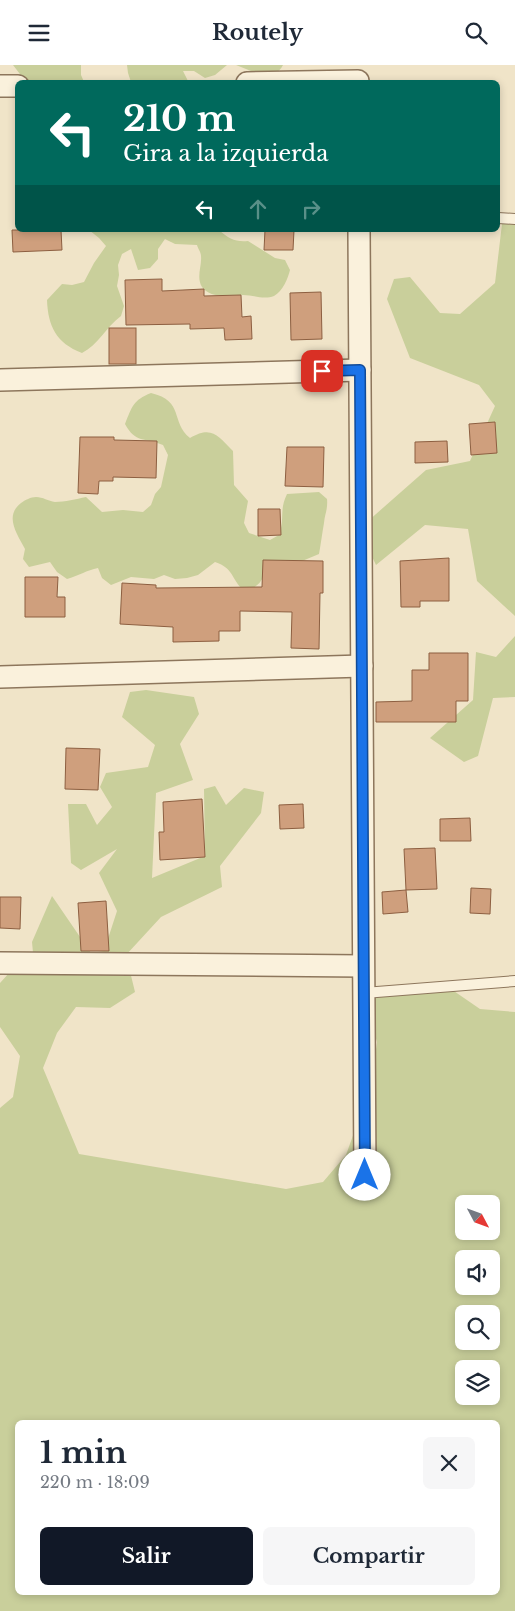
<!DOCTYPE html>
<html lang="es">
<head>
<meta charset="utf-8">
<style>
  :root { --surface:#fff; --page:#f6f6f7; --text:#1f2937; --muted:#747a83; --accent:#111827 }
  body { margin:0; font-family:"Libre Baskerville",serif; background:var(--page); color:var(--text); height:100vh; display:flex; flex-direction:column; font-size:19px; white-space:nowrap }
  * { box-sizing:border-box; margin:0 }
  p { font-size:16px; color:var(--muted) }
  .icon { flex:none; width:28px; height:28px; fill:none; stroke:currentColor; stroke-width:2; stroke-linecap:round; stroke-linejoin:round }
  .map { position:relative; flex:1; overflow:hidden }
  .sheet { position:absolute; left:15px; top:1355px; width:485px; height:175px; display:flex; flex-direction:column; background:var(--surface); border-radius:8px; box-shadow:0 2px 8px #0003 }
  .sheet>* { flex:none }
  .hud { position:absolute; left:15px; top:15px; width:485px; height:152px; border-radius:8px; box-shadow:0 2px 8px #0003; background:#00695c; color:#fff; overflow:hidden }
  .needle { width:32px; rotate:131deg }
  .controls { position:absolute; left:455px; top:1130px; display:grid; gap:10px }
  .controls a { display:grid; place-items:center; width:45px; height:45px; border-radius:8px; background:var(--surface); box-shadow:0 2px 8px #0003; font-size:25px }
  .pin { position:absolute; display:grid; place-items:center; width:42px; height:42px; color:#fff; margin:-21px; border-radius:10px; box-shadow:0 2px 8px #0006 }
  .me { position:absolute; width:55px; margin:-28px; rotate:0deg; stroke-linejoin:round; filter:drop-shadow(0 0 4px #0008) }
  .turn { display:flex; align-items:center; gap:18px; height:105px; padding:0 25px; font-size:22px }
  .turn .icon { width:65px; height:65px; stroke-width:2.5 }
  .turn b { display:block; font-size:35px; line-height:42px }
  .lanes { display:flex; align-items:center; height:48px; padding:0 25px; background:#0003; justify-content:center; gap:25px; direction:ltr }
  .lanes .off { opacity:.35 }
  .round { display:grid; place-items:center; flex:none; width:52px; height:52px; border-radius:8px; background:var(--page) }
  .overview { display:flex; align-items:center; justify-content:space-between; height:85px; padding:0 25px }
  h1 { font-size:30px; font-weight:700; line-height:38px }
  .action { display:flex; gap:10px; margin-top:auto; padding:10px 25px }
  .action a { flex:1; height:58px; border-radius:8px; background:var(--accent); color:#fff; font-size:20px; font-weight:700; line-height:58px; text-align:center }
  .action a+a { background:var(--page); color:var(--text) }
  header { display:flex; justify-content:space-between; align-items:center; height:65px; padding:0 25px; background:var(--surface); font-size:22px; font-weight:700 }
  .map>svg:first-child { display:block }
  .green { fill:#c9cf9b; fill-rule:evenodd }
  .building { fill:#cf9f7d; stroke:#8d5f41 }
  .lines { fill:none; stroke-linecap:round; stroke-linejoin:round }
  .service-casing { stroke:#8d765c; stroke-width:12 }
  .minor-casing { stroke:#8d765c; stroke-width:24 }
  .service { stroke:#faf1dc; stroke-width:10 }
  .minor { stroke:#faf1dc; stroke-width:21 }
  .route-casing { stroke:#114b97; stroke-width:12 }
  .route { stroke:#1a73e8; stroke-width:9 }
</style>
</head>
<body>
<header><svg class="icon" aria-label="menu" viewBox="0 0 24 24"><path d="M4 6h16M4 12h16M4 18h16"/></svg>Routely<svg class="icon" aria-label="search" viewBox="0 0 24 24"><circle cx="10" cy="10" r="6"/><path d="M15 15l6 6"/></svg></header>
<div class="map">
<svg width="515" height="1546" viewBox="0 0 515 1546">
  <rect width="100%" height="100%" fill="#f0e4c8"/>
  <g class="green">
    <path d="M13 0H81V10L84 17H31L23 13Z"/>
    <path d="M127 0H227L215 10 205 13 194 6H183L189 18 131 17 128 8Z"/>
    <path d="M236 0H283C279 9 269 10 261 12L251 6Z"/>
    <path d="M515 154V551L477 516 468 464 425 460 376 500 359 464 426 405 470 396 495 341 479 320 410 293 387 234 394 214 410 212 440 248 460 249 495 218 502 159Z"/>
    <path d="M89 165H219C229 174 235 177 248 176L275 193 285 195 290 205C288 213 283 226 274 231 264 235 253 230 243 230 230 229 212 235 202 222 196 212 202 201 201 191 201 187 198 184 197 180L175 179 165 174 158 184V194L150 203 138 205 131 184 122 189 118 200 119 210 117 221 124 241 121 251C106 262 98 280 82 288 56 278 48 261 47 235L62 219 72 220 84 217 94 198 106 181 99 173Z"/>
    <path d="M151 328C185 336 170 357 190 373 212 360 218 371 233 386L234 420 248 436 244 458 249 468 270 475 279 470C285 454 279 445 287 429L319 427 327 434C328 444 325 448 324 458 322 469 321 478 319 489L295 499 266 506C261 518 257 523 244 526 231 514 234 503 215 497L198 510 187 513 175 514 164 510 154 514 131 512 111 520 102 513 98 503C87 505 78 511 67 514L57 507 50 497 29 502 23 494 25 484C17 469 4 451 21 438 25 435 31 432 36 432 43 432 48 436 55 437 65 437 76 434 86 432L102 447 123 445 143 447 151 440 155 429 161 422 168 390 163 380C144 372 136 379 125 359 132 342 133 335 151 328Z"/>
    <path d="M515 571V632L493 633 478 691 464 697 430 673 473 635 476 587 496 592Z"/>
    <path d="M146 625 194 632 199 649 180 679 193 715 156 728 152 813 205 791 204 724 215 721 226 740 244 723 264 727 261 748 220 801 222 822 161 852 126 890 135 927 110 943 76 942 57 968 43 1003 79 1089 286 1124 323 1117 346 1090 371 1020 377 977 366 941 382 923 448 922 480 944 515 947V1546H0V1043L13 1032 20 991 0 962V918L10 907 35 909 32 877 52 831 91 888 104 886 117 846 99 808 117 784 81 805 71 798 68 739H86L97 760 112 742 100 722 106 708 148 702 155 680 122 652 130 627ZM464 1139H491V1166H464ZM464 1194H491V1221H464ZM464 1249H491V1276H464ZM464 1304H491V1331H464ZM18 1358H498V1528H18Z"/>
  </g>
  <g class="building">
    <path d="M12 165H61L62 185 13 187Z"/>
    <path d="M265 165H294L293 185H264Z"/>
    <path d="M162 214V226L204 224V231L241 230 242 252 251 251 252 274 225 275 224 263 190 264V259L126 260 125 215Z"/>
    <path d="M321 227 322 274 291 275 290 228Z"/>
    <rect x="109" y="263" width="27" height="36"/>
    <path d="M495 357 497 388 471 390 469 359Z"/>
    <path d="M80 372H114V375L157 376 156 413 113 412V416H99L98 429 78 428Z"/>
    <path d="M447 376 448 397 415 398V377Z"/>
    <path d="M287 382H324L323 422 285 421Z"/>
    <path d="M258 444H280L281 470 258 471Z"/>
    <path d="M449 493V536H420V542H401L400 496Z"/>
    <path d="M263 495 323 496V528H320L319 584 291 583 292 547 240 546V566H219V576L173 577V562L120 559 122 518 156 520V523L262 522Z"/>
    <path d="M25 512H58L57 532H65V552H25Z"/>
    <path d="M429 588H468V636H456V657H376V637L412 636V605H429Z"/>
    <path d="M66 683 100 684 98 725 65 724Z"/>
    <path d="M202 734 205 792 160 795 159 767H164L163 737Z"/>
    <path d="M303 739 304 763 280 764 279 740Z"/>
    <path d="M470 753 471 776H440V754Z"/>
    <path d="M435 783 437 824 406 825 404 784Z"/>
    <path d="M471 823 491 824 490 849 470 848Z"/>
    <path d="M406 825 408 847 383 849 382 827Z"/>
    <path d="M0 832H21L20 864 0 863Z"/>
    <path d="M106 836 109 886H81L78 838Z"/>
  </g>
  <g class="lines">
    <g class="service-casing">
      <g id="service">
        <path d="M498 153 515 154"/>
        <path d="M364 928 515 916"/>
      </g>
    </g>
    <g class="minor-casing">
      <g id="minor">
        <path d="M247 18 358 16"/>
        <path d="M0 21H18"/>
        <path d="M359 165 365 1110"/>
        <path d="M0 315 360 305"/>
        <path d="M0 612 362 601"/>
        <path d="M0 898 363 901"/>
      </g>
    </g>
    <use href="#service" class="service"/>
    <use href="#minor" class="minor"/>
  </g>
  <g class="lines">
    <g class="route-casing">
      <path id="route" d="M322 306 360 305 365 1110"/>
    </g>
    <use href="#route" class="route"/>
  </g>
</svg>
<div class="controls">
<a><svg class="needle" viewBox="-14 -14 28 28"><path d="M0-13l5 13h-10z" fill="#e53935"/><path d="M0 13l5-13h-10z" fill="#747a83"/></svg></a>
<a><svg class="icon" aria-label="sound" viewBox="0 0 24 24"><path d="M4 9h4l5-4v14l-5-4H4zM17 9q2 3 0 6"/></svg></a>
<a><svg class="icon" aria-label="search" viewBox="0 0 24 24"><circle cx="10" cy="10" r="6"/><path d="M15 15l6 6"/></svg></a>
<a><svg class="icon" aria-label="layers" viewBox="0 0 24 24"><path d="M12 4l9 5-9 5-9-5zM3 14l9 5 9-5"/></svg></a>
</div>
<div class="pin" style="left:322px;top:306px;background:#d93025"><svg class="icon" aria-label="arrive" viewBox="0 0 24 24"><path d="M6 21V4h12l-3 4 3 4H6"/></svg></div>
<svg class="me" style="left:365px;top:1110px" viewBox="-20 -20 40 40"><circle r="19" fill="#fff"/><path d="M0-13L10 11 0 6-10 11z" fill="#1a73e8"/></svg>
<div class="hud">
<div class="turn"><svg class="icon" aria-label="left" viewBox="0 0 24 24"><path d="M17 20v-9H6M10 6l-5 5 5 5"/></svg><div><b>210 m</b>Gira a la izquierda</div></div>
<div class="lanes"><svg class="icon" aria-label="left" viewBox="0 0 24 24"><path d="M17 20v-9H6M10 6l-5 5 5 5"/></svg><svg class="icon off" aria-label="ahead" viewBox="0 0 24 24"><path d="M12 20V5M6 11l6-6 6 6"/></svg><svg class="icon off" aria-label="right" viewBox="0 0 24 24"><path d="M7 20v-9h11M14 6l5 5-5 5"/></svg></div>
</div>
<section class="sheet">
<div class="overview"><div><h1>1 min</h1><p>220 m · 18:09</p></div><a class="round"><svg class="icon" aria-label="close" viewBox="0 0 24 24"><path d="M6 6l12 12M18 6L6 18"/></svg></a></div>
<div class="action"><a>Salir</a><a>Compartir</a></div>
</section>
</div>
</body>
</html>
